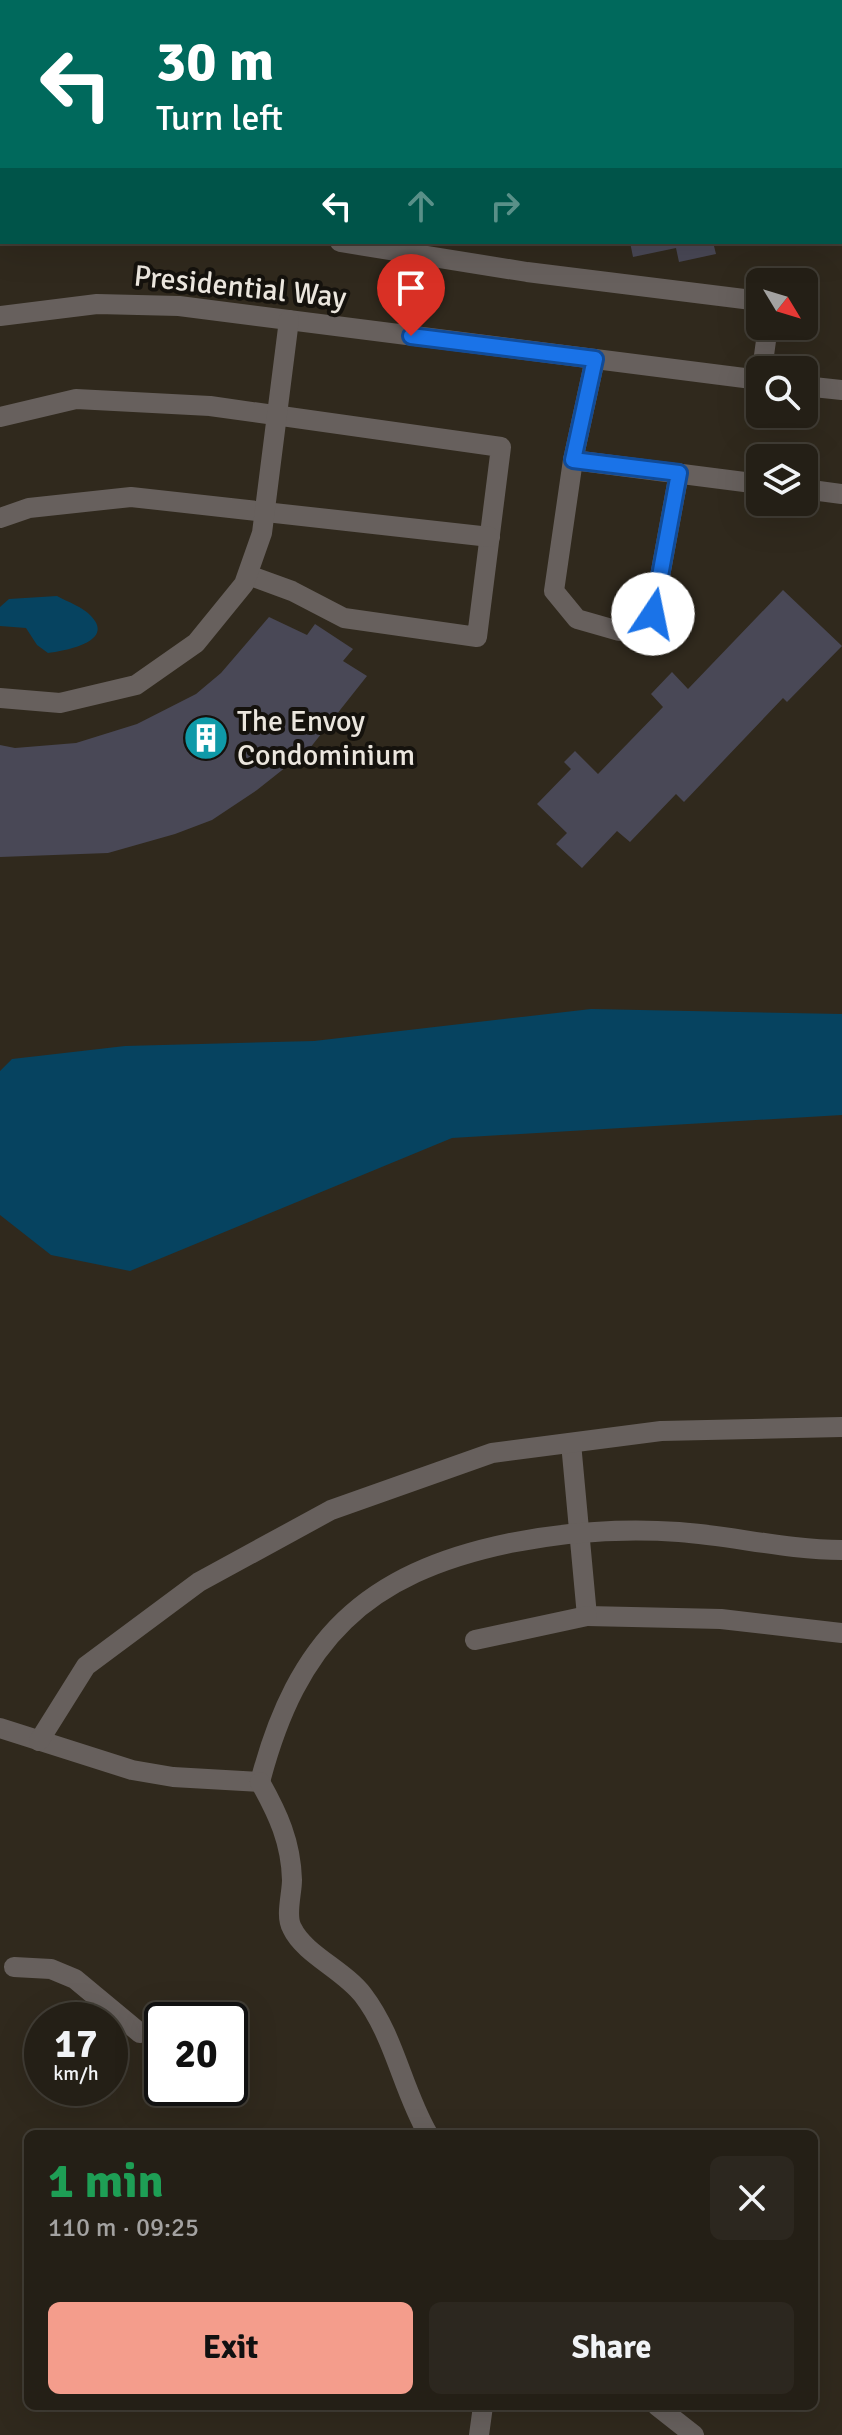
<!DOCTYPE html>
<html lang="en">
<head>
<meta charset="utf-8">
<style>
  :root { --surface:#241f16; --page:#2c271f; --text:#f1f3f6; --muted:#a3a2a1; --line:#413d35; --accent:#f49d8c }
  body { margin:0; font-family:Signika,sans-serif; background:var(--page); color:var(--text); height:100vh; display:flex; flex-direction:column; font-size:30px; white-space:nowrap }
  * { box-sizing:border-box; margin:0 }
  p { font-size:26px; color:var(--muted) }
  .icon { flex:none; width:44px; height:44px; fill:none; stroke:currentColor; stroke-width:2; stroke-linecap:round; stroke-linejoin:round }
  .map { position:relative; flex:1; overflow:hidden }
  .details { position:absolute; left:24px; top:2130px; width:794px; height:280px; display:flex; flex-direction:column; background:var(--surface); border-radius:12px; box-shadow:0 8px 32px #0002,0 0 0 2px var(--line) }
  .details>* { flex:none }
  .banner { position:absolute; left:0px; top:0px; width:842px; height:244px; box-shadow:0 8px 32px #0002,0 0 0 2px var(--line); background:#00695c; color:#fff; overflow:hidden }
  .needle { width:52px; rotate:128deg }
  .fabs { position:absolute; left:746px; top:268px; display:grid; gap:16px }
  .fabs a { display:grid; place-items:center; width:72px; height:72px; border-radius:12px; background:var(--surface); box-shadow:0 8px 32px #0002,0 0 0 2px var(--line); font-size:40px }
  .speed { position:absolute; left:24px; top:2002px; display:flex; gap:16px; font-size:40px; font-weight:700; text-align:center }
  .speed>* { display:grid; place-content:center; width:104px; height:104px; border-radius:50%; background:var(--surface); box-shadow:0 8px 32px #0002,0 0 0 2px var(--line); line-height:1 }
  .speed small { font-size:20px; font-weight:400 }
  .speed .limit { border:4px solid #111; border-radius:12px; background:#fff; color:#111 }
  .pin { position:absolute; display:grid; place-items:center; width:68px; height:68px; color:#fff; margin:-82px -34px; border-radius:50% 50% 50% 0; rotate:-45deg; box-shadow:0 0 8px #0007 }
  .pin .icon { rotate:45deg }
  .me { position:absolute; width:88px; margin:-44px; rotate:11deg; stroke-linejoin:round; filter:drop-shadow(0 0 6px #0008) }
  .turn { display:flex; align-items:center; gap:28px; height:168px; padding:0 24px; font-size:36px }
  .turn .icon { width:104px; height:104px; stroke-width:2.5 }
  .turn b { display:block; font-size:56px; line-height:68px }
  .lanes { display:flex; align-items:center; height:76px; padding:0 24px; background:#0003; justify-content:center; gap:40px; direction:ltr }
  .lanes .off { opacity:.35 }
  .round { display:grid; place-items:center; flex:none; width:84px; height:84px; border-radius:12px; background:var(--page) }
  .headline { display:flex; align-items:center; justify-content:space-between; height:136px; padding:0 24px }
  h1 { font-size:48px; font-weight:700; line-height:60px; color:#1e9e55 }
  .button { display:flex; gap:16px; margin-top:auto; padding:16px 24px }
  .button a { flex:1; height:92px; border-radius:12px; background:var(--accent); color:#111; font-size:32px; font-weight:700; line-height:92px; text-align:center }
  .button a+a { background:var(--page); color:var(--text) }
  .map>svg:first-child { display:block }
  .green { fill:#154e27 }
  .water { fill:#064360 }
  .building { fill:#494856 }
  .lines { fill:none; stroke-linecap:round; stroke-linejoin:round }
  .minor { stroke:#67605d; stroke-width:20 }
  .route-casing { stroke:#114b97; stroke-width:20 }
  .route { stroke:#1a73e8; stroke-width:14 }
  .labels { text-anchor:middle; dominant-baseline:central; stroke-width:8; stroke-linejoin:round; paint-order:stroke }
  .street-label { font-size:30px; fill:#ebe6de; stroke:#15120d }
  .poi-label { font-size:30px; fill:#ebe6de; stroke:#15120d; text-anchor:start }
</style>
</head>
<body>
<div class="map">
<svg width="842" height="2435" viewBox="0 0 842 2435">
  <rect width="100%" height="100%" fill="#30291d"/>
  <path class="green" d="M0 0H780L2 2 0 9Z"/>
  <g class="water">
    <path d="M57 596C68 602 83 607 91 616 116 642 64 651 48 653L37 645 26 628 0 626V607L9 599Z"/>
    <path d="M591 1009 842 1014V1115L452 1138 130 1271 51 1255 0 1215V1071L12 1059 125 1046 314 1041Z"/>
  </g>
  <g class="building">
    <path d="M630 242H713L716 254 679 262 676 248 633 257Z"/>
    <path d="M783 590 842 646 787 702 783 698 684 802 676 794 630 842 617 831 582 868 556 844 567 833 537 804 571 769 564 762 575 751 598 774 663 707 651 694 672 672 688 689Z"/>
    <path d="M269 617 307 635 315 624 353 649 343 661 367 676 310 748 257 790 212 820 175 834 108 853 0 857V745L15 748 76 743 137 724 196 694 221 673Z"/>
  </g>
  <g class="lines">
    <g class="minor">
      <path d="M0 209H2"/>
      <path d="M340 242 527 272 760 301"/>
      <path d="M0 316 97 304 179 306 760 380"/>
      <path d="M595 359 573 460 760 484"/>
      <path d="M762 370 768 326"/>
      <path d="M804 386 842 390"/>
      <path d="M0 417 76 399 210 406 501 447 477 637 344 618 292 591 248 575"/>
      <path d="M573 460 554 591 577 619 619 631 653 614 679 473"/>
      <path d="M804 489 842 494"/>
      <path d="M0 518 29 508 131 497 490 537"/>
      <path d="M0 698 60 703 136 685 196 643 244 584 262 533 289 320"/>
      <path d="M571 1443 587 1616 721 1619 842 1633"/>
      <path d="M475 1640 587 1616"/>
      <path d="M0 1728 132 1770 173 1777 260 1782"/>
      <path d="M39 1741 86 1666 199 1582 331 1510 492 1453 661 1431 842 1427"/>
      <path d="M260 1782C297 1640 365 1573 510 1543 566 1532 622 1528 679 1532 734 1536 787 1550 842 1550"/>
      <path d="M260 1782C278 1814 291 1842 292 1880 292 1894 285 1916 292 1928 304 1954 344 1970 363 1995 395 2037 402 2089 428 2134"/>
      <path d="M14 1967 51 1969 75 1979 140 2033"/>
      <path d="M657 2406 694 2435"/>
      <path d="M479 2435 483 2406"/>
    </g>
  </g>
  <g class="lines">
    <g class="route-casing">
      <path id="route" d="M411 336 595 359 573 460 679 473 653 614"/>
    </g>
    <use href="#route" class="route"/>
  </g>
  <defs>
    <g id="building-disc" transform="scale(2.3)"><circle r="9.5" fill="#0f9aa8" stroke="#15120d"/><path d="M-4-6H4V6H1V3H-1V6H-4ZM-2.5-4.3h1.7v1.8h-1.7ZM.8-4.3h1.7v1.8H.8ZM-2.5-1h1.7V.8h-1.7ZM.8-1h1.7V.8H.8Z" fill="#fff"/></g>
  </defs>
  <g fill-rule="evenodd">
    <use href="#building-disc" x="206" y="738"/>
  </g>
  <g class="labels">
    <g class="street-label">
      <text transform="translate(240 287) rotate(6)">Presidential Way</text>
    </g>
    <g class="poi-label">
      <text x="237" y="721">The Envoy<tspan x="237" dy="34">Condominium</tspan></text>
    </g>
  </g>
</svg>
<div class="fabs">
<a><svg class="needle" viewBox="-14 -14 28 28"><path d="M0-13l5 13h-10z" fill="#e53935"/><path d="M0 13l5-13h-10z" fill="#a3a2a1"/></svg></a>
<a><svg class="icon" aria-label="search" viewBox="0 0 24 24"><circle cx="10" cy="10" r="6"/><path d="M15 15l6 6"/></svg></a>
<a><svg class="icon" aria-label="layers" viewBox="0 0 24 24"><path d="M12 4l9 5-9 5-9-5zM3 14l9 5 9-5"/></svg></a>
</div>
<div class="speed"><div>17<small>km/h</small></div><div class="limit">20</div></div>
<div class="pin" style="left:411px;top:336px;background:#d93025"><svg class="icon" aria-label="arrive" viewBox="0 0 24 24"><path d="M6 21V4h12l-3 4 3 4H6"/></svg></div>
<svg class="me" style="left:653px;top:614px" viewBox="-20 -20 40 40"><circle r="19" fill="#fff"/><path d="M0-13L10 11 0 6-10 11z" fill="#1a73e8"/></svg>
<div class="banner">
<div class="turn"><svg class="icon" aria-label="left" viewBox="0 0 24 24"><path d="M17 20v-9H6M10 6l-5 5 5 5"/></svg><div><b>30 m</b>Turn left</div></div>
<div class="lanes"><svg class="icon" aria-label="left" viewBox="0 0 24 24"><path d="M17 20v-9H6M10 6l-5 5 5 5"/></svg><svg class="icon off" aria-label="ahead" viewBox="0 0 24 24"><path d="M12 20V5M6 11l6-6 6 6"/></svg><svg class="icon off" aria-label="right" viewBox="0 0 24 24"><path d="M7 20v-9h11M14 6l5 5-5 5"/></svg></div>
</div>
<section class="details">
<div class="headline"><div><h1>1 min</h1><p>110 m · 09:25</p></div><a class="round"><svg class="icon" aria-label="close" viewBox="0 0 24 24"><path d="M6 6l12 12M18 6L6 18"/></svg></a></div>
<div class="button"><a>Exit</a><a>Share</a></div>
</section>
</div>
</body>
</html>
